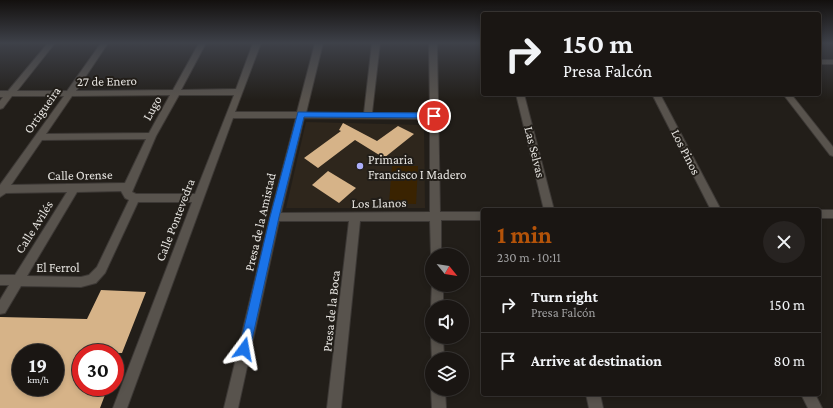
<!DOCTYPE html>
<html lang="en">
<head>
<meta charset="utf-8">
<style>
  :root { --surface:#1a1613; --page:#272321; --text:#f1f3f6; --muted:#9f9fa0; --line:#383533; --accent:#b45309 }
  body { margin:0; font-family:"Crimson Pro",serif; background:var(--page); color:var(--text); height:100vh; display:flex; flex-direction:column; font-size:15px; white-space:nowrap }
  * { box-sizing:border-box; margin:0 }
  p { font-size:13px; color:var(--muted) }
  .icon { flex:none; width:22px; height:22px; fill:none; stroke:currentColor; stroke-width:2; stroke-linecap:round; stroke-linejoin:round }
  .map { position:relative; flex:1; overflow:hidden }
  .panel { position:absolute; left:481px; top:208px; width:340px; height:188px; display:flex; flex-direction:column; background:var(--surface); border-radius:4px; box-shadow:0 2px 6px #0003,0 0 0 1px var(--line) }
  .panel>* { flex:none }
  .banner { position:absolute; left:481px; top:12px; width:340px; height:84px; border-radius:4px; box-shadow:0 2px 6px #0003,0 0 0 1px var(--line); background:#1a1613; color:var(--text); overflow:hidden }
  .needle { width:26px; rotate:120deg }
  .controls { position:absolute; left:425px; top:248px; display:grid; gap:8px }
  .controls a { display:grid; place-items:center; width:44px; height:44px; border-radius:50%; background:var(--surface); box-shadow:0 2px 6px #0003,0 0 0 1px var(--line); font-size:20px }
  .speed { position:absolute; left:12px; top:344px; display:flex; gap:8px; font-size:20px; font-weight:700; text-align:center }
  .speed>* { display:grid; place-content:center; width:52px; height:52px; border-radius:50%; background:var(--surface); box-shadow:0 2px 6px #0003,0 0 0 1px var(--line); line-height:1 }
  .speed small { font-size:10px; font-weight:400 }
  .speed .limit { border:6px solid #d22; background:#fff; color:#111 }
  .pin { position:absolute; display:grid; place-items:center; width:34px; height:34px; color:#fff; margin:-17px; border:2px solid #fff; border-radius:50%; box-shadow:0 1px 4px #0007 }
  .me { position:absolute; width:44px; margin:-22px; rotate:13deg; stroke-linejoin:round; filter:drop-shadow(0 0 3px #0008) }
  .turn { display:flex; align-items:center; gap:14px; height:84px; padding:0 16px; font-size:18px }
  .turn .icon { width:52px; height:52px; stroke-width:2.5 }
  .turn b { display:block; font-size:28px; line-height:34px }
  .round { display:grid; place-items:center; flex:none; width:42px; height:42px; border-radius:21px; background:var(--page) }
  .headline { display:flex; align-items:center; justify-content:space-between; height:68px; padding:0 16px }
  h1 { font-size:24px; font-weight:700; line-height:30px; color:var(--accent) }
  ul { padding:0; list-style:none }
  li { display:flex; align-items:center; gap:12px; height:56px; padding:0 16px; border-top:1px solid var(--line) }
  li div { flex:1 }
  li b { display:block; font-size:15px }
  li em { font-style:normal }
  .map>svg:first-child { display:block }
  .built { fill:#2e261c }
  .green { fill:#3a2301 }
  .building { fill:#d6b388; fill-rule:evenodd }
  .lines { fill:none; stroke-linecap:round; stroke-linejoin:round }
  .minor-casing { stroke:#3c3835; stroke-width:2 }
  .minor { fill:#58534d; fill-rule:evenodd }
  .route { fill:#1a73e8; stroke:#114b97 }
  .poi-dot { fill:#adaffb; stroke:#221e19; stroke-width:1.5 }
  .labels { text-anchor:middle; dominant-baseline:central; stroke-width:4; stroke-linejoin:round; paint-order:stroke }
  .street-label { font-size:13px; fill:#e5e3df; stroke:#221e19 }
  .poi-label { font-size:13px; fill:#e5e3df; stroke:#221e19; text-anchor:start }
</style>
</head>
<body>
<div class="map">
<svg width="833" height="408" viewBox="0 0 833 408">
  <rect width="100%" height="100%" fill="#221e19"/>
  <path class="built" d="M306 122 424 125 425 208H286Z"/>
  <path class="green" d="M392 166H418L416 204 389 203Z"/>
  <g class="building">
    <path d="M343 123 377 141 398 126 414 134 384 158 355 140 318 168 304 158 341 131 339 130Z"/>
    <path d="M328 171 356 188 339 203 312 185Z"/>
    <path d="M101 290 146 292 122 353H81V387H108L100 408H0V317L87 319ZM21 353H55V387H21Z"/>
  </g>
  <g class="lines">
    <g class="minor-casing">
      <g id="minor">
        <path d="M48 43H55L17 91H67L101 43H108L76 91 173 90 199 43H206L181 90 236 89 253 43H261L235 112H297L315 43H323L306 113H364L372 43H380L372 113H430L429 43H437L440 212H483V220H441V255H432V258L431 255 430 221H360L341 408H327L349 221H279L238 408H224L270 217 296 118H233L127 408H113L192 202H138L105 273 96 283 81 287 21 286 5 313 0 314V300L9 285H0V275H15L67 192 6 193 0 197V185L64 96H12L3 108 0 109V101L3 97H0V91H8ZM170 95 149 133 46 134 72 96ZM179 95H234L195 194H136L132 192 156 136ZM304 118 430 119V212L281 213ZM146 139 125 183 11 185 42 140ZM121 191 125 198 129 200 97 267 89 275 81 277 27 276 77 192Z"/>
        <rect x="819" y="60" width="14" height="4"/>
        <path d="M516 94H524L554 210H544Z"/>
        <path d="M652 94H660L721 210H711Z"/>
        <path d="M783 94H791L833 147V156L830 155Z"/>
        <rect x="819" y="210" width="14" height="8"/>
        <path d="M432 283V285H443V307H432V309L431 307Z"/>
        <path d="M432 334V337H443L444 359 432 360 431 337Z"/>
        <path d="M432 388V389H445L446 408H432L431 389Z"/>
        <path d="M586 394H600L603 408H589Z"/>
        <path d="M801 394H815L822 408H808Z"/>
      </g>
    </g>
    <use href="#minor" class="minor"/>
  </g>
  <linearGradient id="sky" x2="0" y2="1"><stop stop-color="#13100e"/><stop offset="0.43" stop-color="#3e4149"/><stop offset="1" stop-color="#3e4149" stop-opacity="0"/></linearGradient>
  <rect width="833" height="100" fill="url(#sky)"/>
  <path class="route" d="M298 112 434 113 438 116 434 118 304 117 279 217 250 349 249 353 244 355 240 353 239 349 270 217Z"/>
  <circle class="poi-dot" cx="360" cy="166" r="4"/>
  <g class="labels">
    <g class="street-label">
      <text transform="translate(107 81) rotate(-1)">27 de Enero</text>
      <text transform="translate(152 108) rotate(-61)">Lugo</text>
      <text transform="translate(42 110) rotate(-55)">Ortigueira</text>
      <text transform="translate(535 152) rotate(76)">Las Selvas</text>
      <text transform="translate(686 152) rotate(63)">Los Pinos</text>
      <text transform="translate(80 175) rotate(-1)">Calle Orense</text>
      <text transform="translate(379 203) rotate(-1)">Los Llanos</text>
      <text transform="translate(175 220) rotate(-69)">Calle Pontevedra</text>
      <text transform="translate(260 222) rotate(-77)">Presa de la Amistad</text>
      <text transform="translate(34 227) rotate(-58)">Calle Avilés</text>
      <text x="58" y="267">El Ferrol</text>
      <text transform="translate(331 311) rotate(-84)">Presa de la Boca</text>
    </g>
    <g class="poi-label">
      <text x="368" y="159">Primaria<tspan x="368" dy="15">Francisco I Madero</tspan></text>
    </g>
  </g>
</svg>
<div class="controls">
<a><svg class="needle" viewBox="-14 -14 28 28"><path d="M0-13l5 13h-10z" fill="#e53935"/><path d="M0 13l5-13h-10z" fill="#9f9fa0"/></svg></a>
<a><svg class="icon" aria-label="sound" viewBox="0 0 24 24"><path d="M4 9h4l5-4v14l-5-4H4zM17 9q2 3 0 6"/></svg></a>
<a><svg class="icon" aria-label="layers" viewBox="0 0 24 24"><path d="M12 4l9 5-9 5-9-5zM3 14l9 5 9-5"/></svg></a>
</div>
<div class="speed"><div>19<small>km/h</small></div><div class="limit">30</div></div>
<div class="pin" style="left:434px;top:116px;background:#d93025"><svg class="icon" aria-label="arrive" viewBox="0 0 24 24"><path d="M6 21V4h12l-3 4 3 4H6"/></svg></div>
<svg class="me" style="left:244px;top:349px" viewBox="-20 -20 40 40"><path d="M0-17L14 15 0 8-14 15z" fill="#1a73e8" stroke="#fff" stroke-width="4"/></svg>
<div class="banner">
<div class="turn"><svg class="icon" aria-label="right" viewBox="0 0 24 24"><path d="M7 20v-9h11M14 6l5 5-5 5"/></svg><div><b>150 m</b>Presa Falcón</div></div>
</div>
<section class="panel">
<div class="headline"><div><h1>1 min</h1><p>230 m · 10:11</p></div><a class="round"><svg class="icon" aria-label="close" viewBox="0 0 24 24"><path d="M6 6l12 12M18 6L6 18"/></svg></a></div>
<ul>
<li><svg class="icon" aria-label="right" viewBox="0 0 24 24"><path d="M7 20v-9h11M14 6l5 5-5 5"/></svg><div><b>Turn right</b><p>Presa Falcón</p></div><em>150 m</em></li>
<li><svg class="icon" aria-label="arrive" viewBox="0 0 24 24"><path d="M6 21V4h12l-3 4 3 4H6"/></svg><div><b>Arrive at destination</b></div><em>80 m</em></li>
</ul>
</section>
</div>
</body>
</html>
